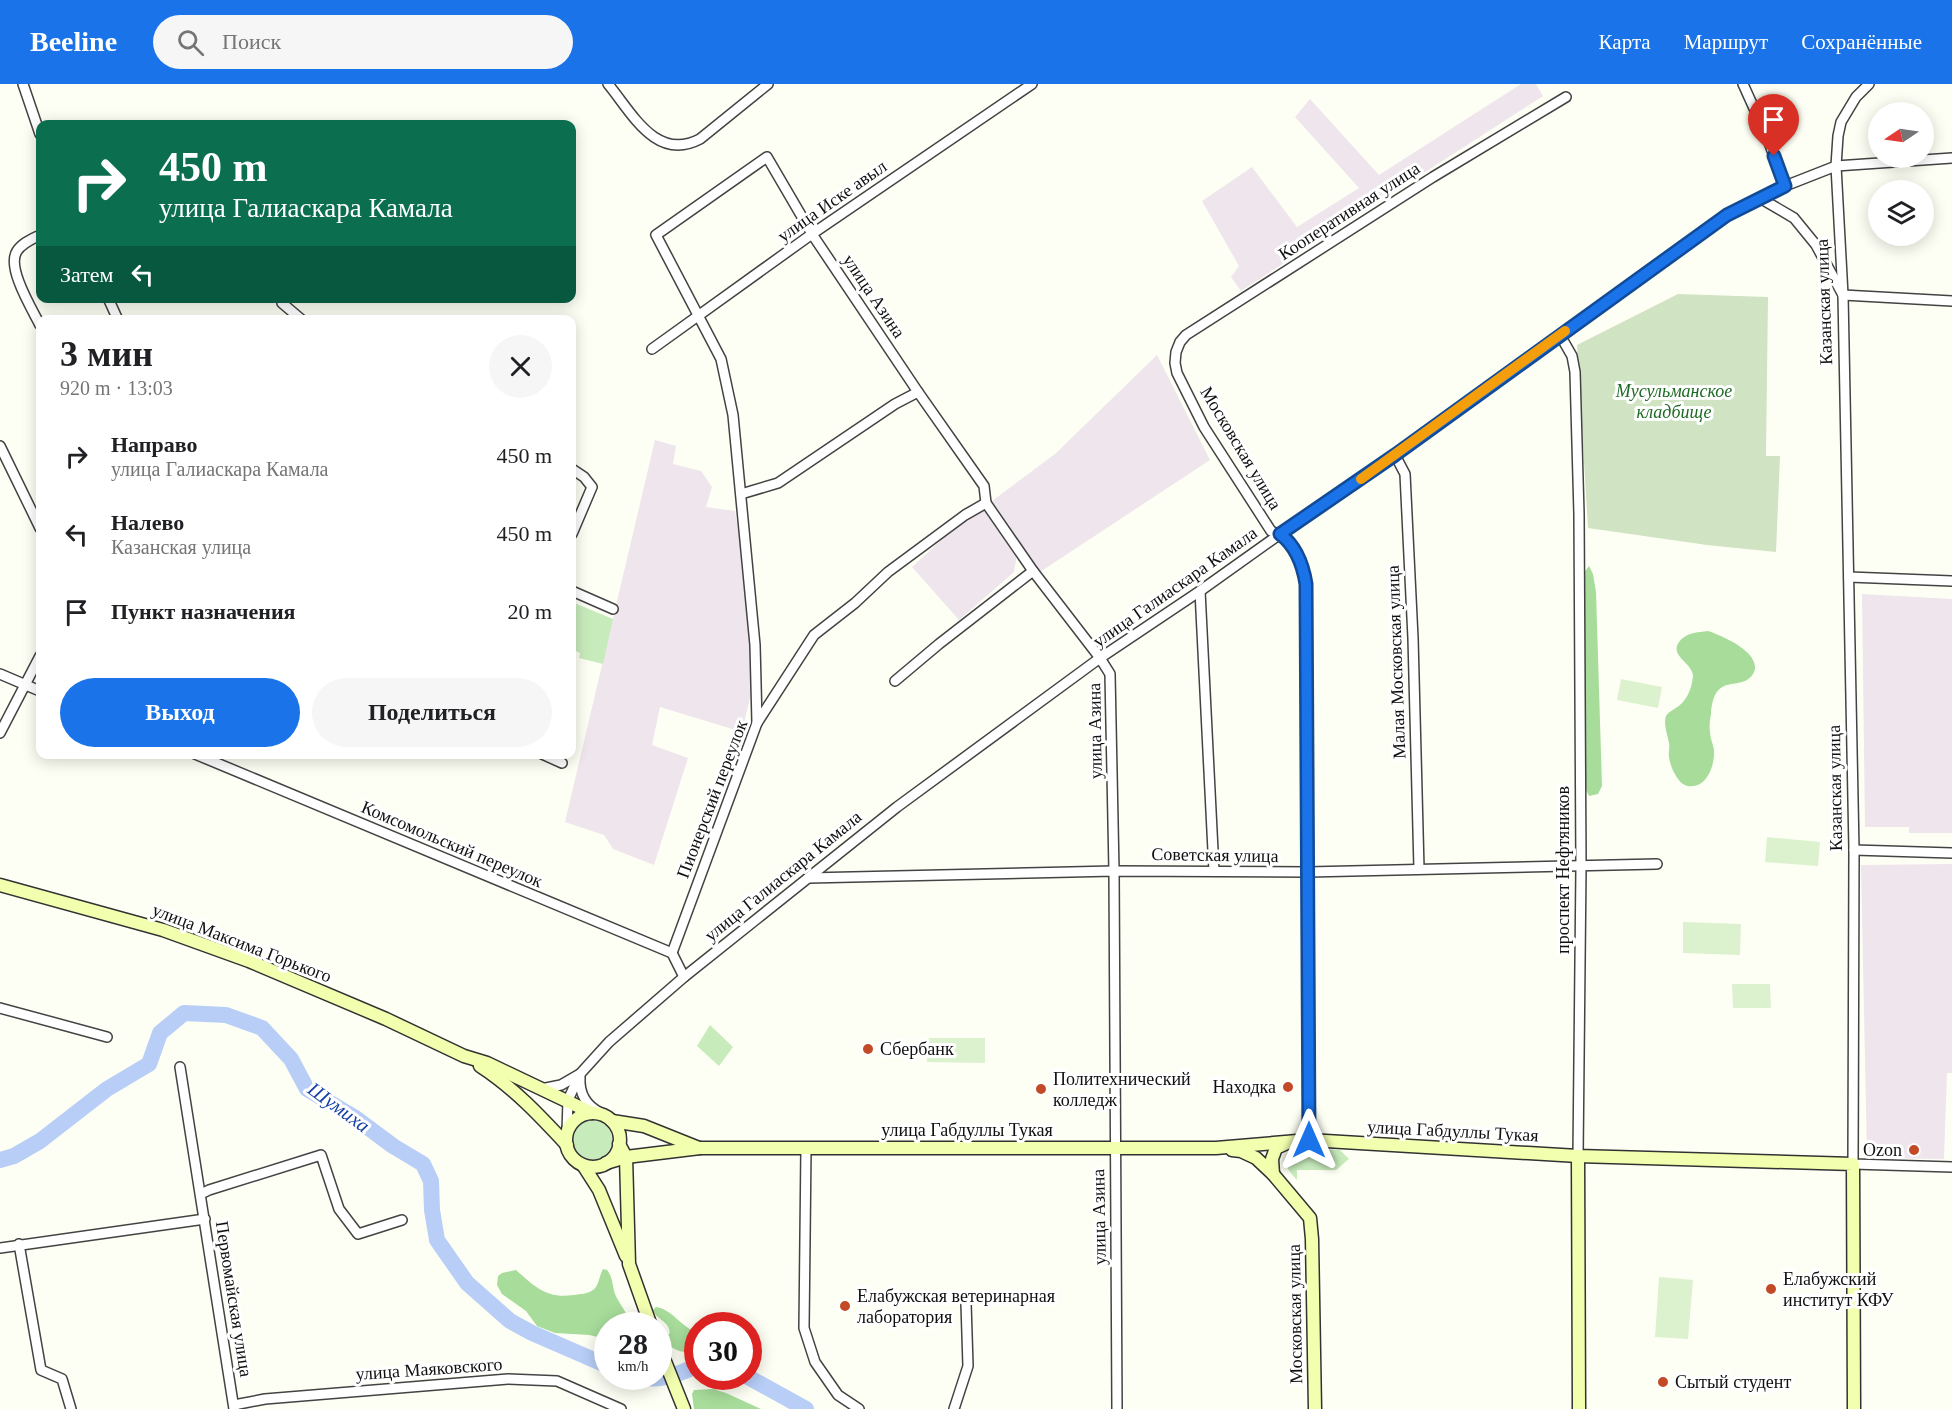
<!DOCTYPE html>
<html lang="ru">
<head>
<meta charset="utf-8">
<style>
  :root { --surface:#fff; --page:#f6f6f6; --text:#202124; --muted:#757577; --accent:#1a73e8 }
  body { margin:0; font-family:"Times New Roman",serif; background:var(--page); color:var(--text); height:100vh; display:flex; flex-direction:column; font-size:22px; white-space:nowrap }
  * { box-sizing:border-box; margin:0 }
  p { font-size:20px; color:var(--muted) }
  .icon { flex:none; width:33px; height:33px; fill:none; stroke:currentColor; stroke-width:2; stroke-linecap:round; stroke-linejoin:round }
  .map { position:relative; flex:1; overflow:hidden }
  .side { position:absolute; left:36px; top:231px; width:540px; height:444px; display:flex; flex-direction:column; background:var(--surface); border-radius:12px; box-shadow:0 3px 15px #0003 }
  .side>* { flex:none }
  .top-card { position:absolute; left:36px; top:36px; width:540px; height:183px; border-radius:12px; box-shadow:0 3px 15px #0003; background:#0b6e4f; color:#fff; overflow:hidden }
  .needle { width:39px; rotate:257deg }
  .fabs { position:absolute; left:1868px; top:18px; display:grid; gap:12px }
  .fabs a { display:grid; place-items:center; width:66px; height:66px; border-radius:50%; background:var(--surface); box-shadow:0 3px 15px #0003; font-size:30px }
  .speed { position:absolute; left:594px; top:1228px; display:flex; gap:12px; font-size:30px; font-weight:700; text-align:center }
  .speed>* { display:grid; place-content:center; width:78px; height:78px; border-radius:50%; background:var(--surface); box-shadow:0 3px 15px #0003; line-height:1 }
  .speed small { font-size:15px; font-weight:400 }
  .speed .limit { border:9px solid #d22; background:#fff; color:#111 }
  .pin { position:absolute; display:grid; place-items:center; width:51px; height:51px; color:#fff; margin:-62px -26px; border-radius:50% 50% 50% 0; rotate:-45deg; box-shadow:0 0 6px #0007 }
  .pin .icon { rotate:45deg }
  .me { position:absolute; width:66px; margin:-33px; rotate:0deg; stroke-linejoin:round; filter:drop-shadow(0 0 4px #0008) }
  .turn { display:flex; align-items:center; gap:21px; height:126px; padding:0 24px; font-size:27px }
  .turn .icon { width:78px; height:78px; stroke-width:2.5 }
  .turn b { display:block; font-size:42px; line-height:51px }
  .then { display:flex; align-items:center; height:57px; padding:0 24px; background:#0003; gap:12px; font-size:22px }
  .round { display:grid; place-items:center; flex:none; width:63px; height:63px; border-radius:32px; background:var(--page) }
  .summary { display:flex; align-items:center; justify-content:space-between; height:102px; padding:0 24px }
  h1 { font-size:36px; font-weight:700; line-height:45px }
  .primary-button { display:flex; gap:12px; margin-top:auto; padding:12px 24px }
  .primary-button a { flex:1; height:69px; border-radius:36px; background:var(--accent); color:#fff; font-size:24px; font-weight:700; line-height:69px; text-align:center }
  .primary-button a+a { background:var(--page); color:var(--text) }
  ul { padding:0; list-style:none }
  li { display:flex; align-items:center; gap:18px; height:78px; padding:0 24px }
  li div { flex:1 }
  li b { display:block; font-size:22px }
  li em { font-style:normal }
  header { display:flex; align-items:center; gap:36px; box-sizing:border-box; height:84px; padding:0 30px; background:var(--accent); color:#fff }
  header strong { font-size:28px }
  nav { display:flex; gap:33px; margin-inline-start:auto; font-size:21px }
  .search { width:420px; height:54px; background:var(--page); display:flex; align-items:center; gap:15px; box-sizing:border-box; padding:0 21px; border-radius:33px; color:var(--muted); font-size:22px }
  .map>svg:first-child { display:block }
  .industrial { fill:#efe5ed }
  .green { fill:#c8ebbc }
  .forest { fill:#a7dc9b }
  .cemetery { fill:#d0e3c3 }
  .pitch { fill:#dcf2ce }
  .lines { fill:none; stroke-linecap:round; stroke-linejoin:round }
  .river { stroke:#b8cef7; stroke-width:16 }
  .street-casing { stroke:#434343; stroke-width:12 }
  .secondary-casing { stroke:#323232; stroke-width:15 }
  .street { stroke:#fff; stroke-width:9 }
  .secondary { stroke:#f2ffaf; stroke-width:12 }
  .route-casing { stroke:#114b97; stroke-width:15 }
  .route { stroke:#1a73e8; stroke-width:10 }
  .slow { stroke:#f59e0b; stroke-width:10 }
  .poi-dot { fill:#c34a26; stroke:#fff; stroke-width:2 }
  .labels { text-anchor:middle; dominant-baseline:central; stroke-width:6; stroke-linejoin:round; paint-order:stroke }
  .street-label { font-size:18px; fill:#101010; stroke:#fff }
  .park-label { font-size:18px; font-style:italic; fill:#1f6a24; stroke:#fff }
  .poi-label { font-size:18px; fill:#101010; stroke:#fff; text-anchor:start }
  .water-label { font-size:20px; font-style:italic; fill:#1740a5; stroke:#fff }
</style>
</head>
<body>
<header>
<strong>Beeline</strong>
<div class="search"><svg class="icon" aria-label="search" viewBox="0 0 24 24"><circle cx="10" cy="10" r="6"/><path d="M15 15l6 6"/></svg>Поиск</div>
<nav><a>Карта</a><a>Маршрут</a><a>Сохранённые</a></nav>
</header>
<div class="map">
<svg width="1952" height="1325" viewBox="0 0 1952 1325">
  <rect width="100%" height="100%" fill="#fefff4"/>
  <g class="industrial">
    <path d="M1521 0H1536L1543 12 1241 207 1231 193 1239 182 1202 117 1252 83 1297 143 1359 104 1295 33 1310 15 1379 91Z"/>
    <path d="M1157 271 1210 376 1040 488 992 417 1055 370Z"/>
    <path d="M655 356 676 362 673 380 701 387 712 403 706 423 735 427 748 503 752 605 742 648 660 623 652 661 688 674 654 781 613 765 604 751 565 738Z"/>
    <path d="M984 424 1017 470 1014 488 959 536 912 483 949 449Z"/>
    <path d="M1862 510 1952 515V749H1909V743H1865Z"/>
    <path d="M1952 780V989H1947L1944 1075 1867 1074 1861 781Z"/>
  </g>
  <g class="green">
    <path d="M572 518 613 535 603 580 579 574 580 569 572 565Z"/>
    <path d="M710 941 733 963 719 982 697 962Z"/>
    <circle cx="592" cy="1056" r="20"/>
    <path d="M1295 1065 1340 1066 1349 1075 1336 1086H1297V1096C1290 1088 1283 1082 1288 1071Z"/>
  </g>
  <g class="forest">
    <path d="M1589 482 1593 490 1596 508 1602 702 1598 710 1589 712 1585 704 1583 490Z"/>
    <path d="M1708 547C1721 551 1765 570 1753 590 1741 609 1714 586 1711 630 1710 636 1709 642 1710 648 1710 654 1713 660 1714 666 1715 681 1707 705 1688 702 1678 701 1670 682 1669 673 1668 669 1670 664 1669 659 1668 652 1663 640 1666 632 1669 627 1675 625 1680 621 1688 614 1692 603 1693 592 1693 579 1669 572 1679 558 1685 549 1698 548 1708 547Z"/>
    <path d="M603 1185 607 1186C613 1193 612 1201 615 1210 620 1222 629 1229 630 1242H608L607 1255 589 1251 555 1249 537 1242 526 1227 502 1210 497 1201 498 1192 502 1189 516 1186C535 1203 547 1215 574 1211 580 1210 588 1210 593 1206 599 1202 599 1192 603 1185Z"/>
    <path d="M656 1223C670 1224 682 1243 697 1249V1269C688 1268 669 1269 668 1255 667 1248 671 1253 669 1245 667 1237 656 1235 653 1226Z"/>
    <path d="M713 1305 726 1309 761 1325H694L692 1310 694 1306Z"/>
  </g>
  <path class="cemetery" d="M1678 210 1768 213 1766 372H1780L1776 468 1707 461 1588 444 1577 261Z"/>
  <g class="pitch">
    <path d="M1621 595 1662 603 1658 624 1617 616Z"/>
    <path d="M1767 753 1820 758 1818 782 1765 778Z"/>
    <path d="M1683 838 1741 840 1740 871 1683 869Z"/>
    <path d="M1732 900H1770L1771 924H1733Z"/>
    <path d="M928 954H985V979L927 978Z"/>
    <path d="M1659 1193 1693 1196 1688 1255 1655 1253Z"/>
  </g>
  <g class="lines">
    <g class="river">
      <path d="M0 1076 14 1072 40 1057 107 1005 149 980 160 949 184 929 226 931 262 944 291 975 307 1005 354 1033 393 1062 423 1080 431 1097 432 1126 437 1156 467 1199 510 1237 532 1249 608 1282"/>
      <path d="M643 1293C660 1298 682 1289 698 1281"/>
      <path d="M748 1293 806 1325"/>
    </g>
    <g class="street-casing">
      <g id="street">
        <path d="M23 0 40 50"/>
        <path d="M608 0C632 29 656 78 700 55L768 0"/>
        <path d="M1743 0 1767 53 1785 102"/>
        <path d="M1869 0 1856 13 1841 38 1838 52 1836 82 1843 211 1854 766 1853 1080 1952 1083"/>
        <path d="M1760 114 1794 134 1816 161 1843 211 1952 217"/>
        <path d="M40 151C32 155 22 159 17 167 6 183 32 225 40 241"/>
        <path d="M108 214 118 236"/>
        <path d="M282 219 302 236"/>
        <path d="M1560 251 1572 272 1575 288 1579 430 1581 783 1578 1072"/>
        <path d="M652 265 812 150 1032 0"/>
        <path d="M0 362 40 444"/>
        <path d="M1395 371 1405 390 1413 554 1419 785"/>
        <path d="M572 385 584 393 592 403 572 450"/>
        <path d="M741 410 778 399 895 320 918 308"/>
        <path d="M1849 493 1952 497"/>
        <path d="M572 507 613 525"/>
        <path d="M1200 507 1214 787"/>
        <path d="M0 590 40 607"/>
        <path d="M895 597 939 560 1033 487"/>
        <path d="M757 639 755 561 733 331 721 275 656 151 767 73 812 150 918 308 984 402 986 419 1033 487 1100 574 1110 590 1114 787 1117 1325"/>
        <path d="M0 649 40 572"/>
        <path d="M195 670 672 869 684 893"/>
        <path d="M542 670 562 679"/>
        <path d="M1854 766 1952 769"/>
        <path d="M808 794 1114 787 1308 788 1657 780"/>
        <path d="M672 869 757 639 814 551 855 519 888 488 965 431 986 419"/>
        <path d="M0 924 107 953"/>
        <path d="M180 983 234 1325"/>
        <path d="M580 993C579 1009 586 1022 601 1029"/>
        <path d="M541 1005 561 1001 580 990"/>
        <path d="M567 1048 568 1016 580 990 609 958 684 893 897 723 1100 574 1200 507 1280 450 1395 371 1727 131 1785 102 1836 82 1952 74"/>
        <path d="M1309 1056 1306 500C1303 479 1293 455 1271 447L1204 343 1177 289 1175 279 1176 268 1180 258 1186 251 1433 93 1566 13"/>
        <path d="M806 1064 804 1244 815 1278 838 1311 859 1325"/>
        <path d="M201 1110 209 1106 321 1071 339 1125 358 1150 402 1136"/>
        <path d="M19 1160 41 1286 62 1295 71 1325"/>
        <path d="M0 1164 205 1135"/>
        <path d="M234 1321 265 1315 508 1295 557 1297 621 1325"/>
        <path d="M954 1325 968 1282 966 1219"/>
      </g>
    </g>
    <g class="secondary-casing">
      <g id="secondary">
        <path d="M0 801 163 846 249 877 386 935 464 972 487 979 592 1029"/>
        <path d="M480 982C514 1004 540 1032 567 1061"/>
        <circle cx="593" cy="1056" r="27"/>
        <path d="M612 1037 644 1042 699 1064"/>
        <path d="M619 1060 626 1073 629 1180 651 1242"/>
        <path d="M1232 1066 1241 1067 1256 1074 1273 1090 1310 1134 1312 1155 1315 1325"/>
        <path d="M1578 1072 1579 1325"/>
        <path d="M606 1079 626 1073 700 1064H1216L1309 1056 1578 1072 1853 1080 1854 1325"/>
        <path d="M583 1081 599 1106 626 1172"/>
        <path d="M1273 1090 1272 1075 1276 1064 1287 1059"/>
        <path d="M658 1260 684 1325"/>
      </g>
    </g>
    <use href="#street" class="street"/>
    <use href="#secondary" class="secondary"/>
  </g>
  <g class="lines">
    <g class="route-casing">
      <path id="route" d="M1309 1056 1306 500C1303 481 1296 462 1280 450L1395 371 1727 131 1785 102 1774 72"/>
    </g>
    <use href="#route" class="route"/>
    <path class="slow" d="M1361 395 1565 247"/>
  </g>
  <g class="poi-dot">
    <circle cx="868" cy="965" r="6"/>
    <circle cx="1288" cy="1003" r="6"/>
    <circle cx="1041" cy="1005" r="6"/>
    <circle cx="1914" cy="1066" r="6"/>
    <circle cx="1771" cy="1205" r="6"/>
    <circle cx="845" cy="1222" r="6"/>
    <circle cx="1663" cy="1298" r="6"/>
  </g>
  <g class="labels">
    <g class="street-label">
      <text transform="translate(832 117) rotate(-35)">улица Иске авыл</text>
      <text transform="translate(1349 127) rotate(-33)">Кооперативная улица</text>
      <text transform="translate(874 212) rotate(56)">улица Азина</text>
      <text transform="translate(1824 218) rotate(-92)">Казанская улица</text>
      <text transform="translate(1241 364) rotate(59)">Московская улица</text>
      <text transform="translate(1175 503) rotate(-35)">улица Галиаскара Камала</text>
      <text transform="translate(1396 578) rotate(-92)">Малая Московская улица</text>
      <text transform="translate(1095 647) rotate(-91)">улица Азина</text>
      <text transform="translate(1835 704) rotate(-91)">Казанская улица</text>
      <text transform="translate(712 715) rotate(-69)">Пионерский переулок</text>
      <text transform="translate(452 760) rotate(23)">Комсомольский переулок</text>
      <text transform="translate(1215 771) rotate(1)">Советская улица</text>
      <text transform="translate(1563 786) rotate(-90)">проспект Нефтяников</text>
      <text transform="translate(783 792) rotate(-39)">улица Галиаскара Камала</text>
      <text transform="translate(242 859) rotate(21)">улица Максима Горького</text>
      <text x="967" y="1046">улица Габдуллы Тукая</text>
      <text transform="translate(1453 1047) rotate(3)">улица Габдуллы Тукая</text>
      <text transform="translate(1099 1133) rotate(-91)">улица Азина</text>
      <text transform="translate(234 1215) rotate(81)">Первомайская улица</text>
      <text transform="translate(1295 1230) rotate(-91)">Московская улица</text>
      <text transform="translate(429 1285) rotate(-4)">улица Маяковского</text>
    </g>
    <g class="park-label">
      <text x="1674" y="307">Мусульманское<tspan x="1674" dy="21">кладбище</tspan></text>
    </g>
    <g class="poi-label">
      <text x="880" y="965">Сбербанк</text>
      <text x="1053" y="995">Политехнический<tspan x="1053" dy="21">колледж</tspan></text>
      <text x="1276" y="1003" text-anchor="end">Находка</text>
      <text x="1902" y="1066" text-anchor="end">Ozon</text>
      <text x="1783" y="1195">Елабужский<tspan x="1783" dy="21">институт КФУ</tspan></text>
      <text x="857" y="1212">Елабужская ветеринарная<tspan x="857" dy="21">лаборатория</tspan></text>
      <text x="1675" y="1298">Сытый студент</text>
    </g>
    <g class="water-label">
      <text transform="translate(339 1023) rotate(36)">Шумиха</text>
    </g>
  </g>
</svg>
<div class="fabs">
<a><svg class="needle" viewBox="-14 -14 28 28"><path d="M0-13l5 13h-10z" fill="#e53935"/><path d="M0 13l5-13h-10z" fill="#757577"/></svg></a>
<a><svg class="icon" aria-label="layers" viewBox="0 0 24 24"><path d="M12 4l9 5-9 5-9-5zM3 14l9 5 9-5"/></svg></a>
</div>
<div class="speed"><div>28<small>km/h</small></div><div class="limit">30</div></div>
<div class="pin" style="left:1774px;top:72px;background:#d93025"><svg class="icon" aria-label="arrive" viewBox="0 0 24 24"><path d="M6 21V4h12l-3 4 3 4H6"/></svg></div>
<svg class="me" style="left:1309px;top:1056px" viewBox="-20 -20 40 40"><path d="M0-17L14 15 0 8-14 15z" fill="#1a73e8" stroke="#fff" stroke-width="4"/></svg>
<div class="top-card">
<div class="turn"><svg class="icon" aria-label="right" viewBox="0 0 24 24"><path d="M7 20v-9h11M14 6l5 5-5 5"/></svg><div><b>450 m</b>улица Галиаскара Камала</div></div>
<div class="then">Затем<svg class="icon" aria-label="left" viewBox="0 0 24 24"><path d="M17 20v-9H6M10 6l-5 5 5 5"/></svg></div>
</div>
<section class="side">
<div class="summary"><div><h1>3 мин</h1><p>920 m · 13:03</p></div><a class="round"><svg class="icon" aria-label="close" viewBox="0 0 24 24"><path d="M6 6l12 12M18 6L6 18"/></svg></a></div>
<ul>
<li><svg class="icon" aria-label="right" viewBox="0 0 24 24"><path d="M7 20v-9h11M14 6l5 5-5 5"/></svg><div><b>Направо</b><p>улица Галиаскара Камала</p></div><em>450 m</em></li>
<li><svg class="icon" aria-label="left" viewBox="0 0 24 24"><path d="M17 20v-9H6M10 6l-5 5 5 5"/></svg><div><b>Налево</b><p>Казанская улица</p></div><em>450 m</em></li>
<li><svg class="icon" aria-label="arrive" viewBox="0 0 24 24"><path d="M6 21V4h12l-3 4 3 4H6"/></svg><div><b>Пункт назначения</b></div><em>20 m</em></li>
</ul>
<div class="primary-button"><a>Выход</a><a>Поделиться</a></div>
</section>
</div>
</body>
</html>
